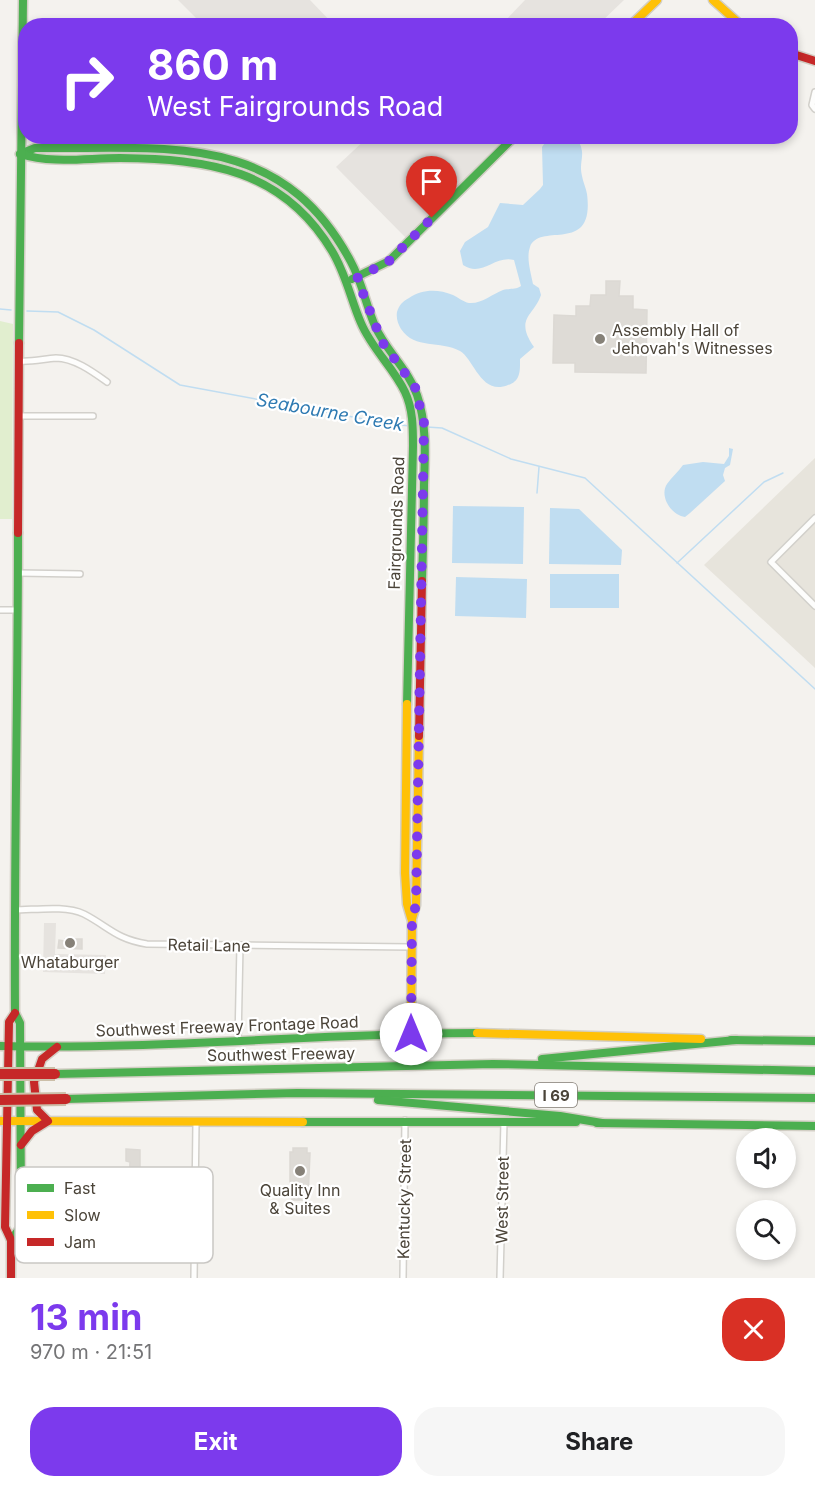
<!DOCTYPE html>
<html lang="en">
<head>
<meta charset="utf-8">
<style>
  :root { --surface:#fff; --page:#f6f6f6; --text:#202124; --muted:#757577; --accent:#7c3aed }
  body { margin:0; font-family:Inter,sans-serif; background:var(--page); color:var(--text); height:100vh; display:flex; flex-direction:column; font-size:22px; white-space:nowrap }
  * { box-sizing:border-box; margin:0 }
  p { font-size:20px; color:var(--muted) }
  .icon { flex:none; width:33px; height:33px; fill:none; stroke:currentColor; stroke-width:2; stroke-linecap:round; stroke-linejoin:round }
  .map { position:relative; height:1278px; overflow:hidden }
  .side { display:flex; flex-direction:column; background:var(--surface); flex:1 }
  .side>* { flex:none }
  .hud { position:absolute; left:18px; top:18px; width:780px; height:126px; border-radius:24px; box-shadow:0 3px 9px #0003; background:#7c3aed; color:#fff; overflow:hidden }
  .fabs { position:absolute; left:736px; top:1128px; display:grid; gap:12px }
  .fabs a { display:grid; place-items:center; width:60px; height:60px; border-radius:50%; background:var(--surface); box-shadow:0 3px 9px #0003; font-size:30px }
  .pin { position:absolute; display:grid; place-items:center; width:51px; height:51px; color:#fff; margin:-62px -26px; border-radius:50% 50% 50% 0; rotate:-45deg; box-shadow:0 0 6px #0007 }
  .pin .icon { rotate:45deg }
  .me { position:absolute; width:66px; margin:-33px; rotate:0deg; stroke-linejoin:round; filter:drop-shadow(0 0 4px #0008) }
  .turn { display:flex; align-items:center; gap:21px; height:126px; padding:0 30px; font-size:27px }
  .turn .icon { width:78px; height:78px; stroke-width:2.5 }
  .turn b { display:block; font-size:42px; line-height:51px }
  .round { display:grid; place-items:center; flex:none; width:63px; height:63px; border-radius:24px; background:var(--page) }
  .headline { display:flex; align-items:center; justify-content:space-between; height:102px; padding:0 30px }
  h1 { font-size:36px; font-weight:700; line-height:45px; color:var(--accent) }
  .cta { display:flex; gap:12px; margin-top:auto; padding:12px 30px }
  .cta a { flex:1; height:69px; border-radius:24px; background:var(--accent); color:#fff; font-size:24px; font-weight:700; line-height:69px; text-align:center }
  .cta a+a { background:var(--page); color:var(--text) }
  .map>svg:first-child { display:block }
  .residential { fill:#e7e4dc }
  .green { fill:#e1eecf }
  .parking { fill:#e6e3df }
  .water { fill:#c0ddf1 }
  .lines { fill:none; stroke-linecap:round; stroke-linejoin:round }
  .stream { stroke:#c0ddf1; stroke-width:1.5 }
  .building { fill:#dedbd6; stroke:#dcd9d4; stroke-width:1.5 }
  .street-casing { stroke:#d2d0cb; stroke-width:8 }
  .fast-casing { stroke:#d3cfc5; stroke-width:11 }
  .slow-casing { stroke:#d3cfc5; stroke-width:11 }
  .jam-casing { stroke:#d3cfc5; stroke-width:11 }
  .street { stroke:#fdfdfc; stroke-width:5 }
  .fast { stroke:#4caf50; stroke-width:8 }
  .slow { stroke:#ffc107; stroke-width:8 }
  .jam { stroke:#c62828; stroke-width:8 }
  .jam-bridge-casing { stroke:#ccbfa9; stroke-width:14; stroke-linecap:butt }
  .jam-bridge { stroke:#c62828; stroke-width:10 }
  .route { stroke:#7c3aed; stroke-width:10; stroke-dasharray:0 18 }
  .poi-dot { fill:#868178; stroke:#fff; stroke-width:2 }
  .labels { text-anchor:middle; dominant-baseline:central; stroke-width:4.5; stroke-linejoin:round; paint-order:stroke }
  .shield { fill:#fff; stroke:#817c74; stroke-width:1.5 }
  .shield-label { font-size:15px; font-weight:bold; fill:#4b4439 }
  .poi-label { font-size:16px; fill:#4b4439; stroke:#fff }
  .street-label { font-size:16px; fill:#4b4439; stroke:#fff }
  .water-label { font-size:18px; font-style:italic; fill:#2e7ab2; stroke:#fff }
  .key { fill:#fff; stroke:#c9c7c4; stroke-width:1.5 }
  .key-label { font-size:16px; fill:#4b4439 }
</style>
</head>
<body>
<div class="map">
<svg width="815" height="1278" viewBox="0 0 815 1278">
  <rect width="100%" height="100%" fill="#f4f2ee"/>
  <path class="residential" d="M815 458V668L704 565Z"/>
  <path class="green" d="M0 321 13 324 12 519H0Z"/>
  <g class="parking">
    <path d="M178 0H310L334 25H203Z"/>
    <path d="M525 0H624L598 25H501Z"/>
    <path d="M368 137H510L406 238 336 167Z"/>
    <path d="M44 923H56L55 954 106 955 105 974 43 972Z"/>
  </g>
  <g class="water">
    <path d="M549 137H576C588 155 578 159 582 176 583 182 586 188 587 194 595 256 540 221 530 247 526 258 531 273 533 284L539 288 541 295C534 316 514 318 534 347L520 359C520 370 521 381 508 385 481 396 474 359 460 351 440 340 415 350 401 329 398 324 396 318 397 312 399 305 403 301 409 298 422 289 438 289 453 295 458 297 463 302 469 303 482 304 492 294 503 290 510 288 515 290 521 286L514 260C494 255 482 278 463 265L460 251 465 242 488 227 500 203 523 205 540 189 543 185 542 147Z"/>
    <path d="M729 448 733 449 730 465 725 468 723 475 725 481 690 513 685 517C671 515 659 496 667 484 672 477 678 472 683 465L703 462 724 464 729 456Z"/>
    <path d="M453 506 524 507 523 564 452 563Z"/>
    <path d="M550 508 579 509 622 550 621 565 549 564Z"/>
    <rect x="550" y="574" width="69" height="34"/>
    <path d="M456 577 527 579 526 618 455 616Z"/>
  </g>
  <g class="lines">
    <g class="stream">
      <path d="M0 309 11 310"/>
      <path d="M27 311 58 312 94 330 180 385 391 424 410 426"/>
      <path d="M427 427 442 428 511 459 585 478 815 689"/>
      <path d="M537 493 539 467"/>
      <path d="M677 563 764 482 783 473"/>
    </g>
  </g>
  <g class="building">
    <path d="M606 281H620L619 296H633V309L647 310 646 373 575 372V363H553L554 315 576 316V306H590L591 295H606Z"/>
    <path d="M65 939H82V949L58 948 59 940 65 941Z"/>
    <path d="M293 1148H307V1153H310L308 1200H292V1195H290V1152H293Z"/>
    <path d="M126 1149 140 1150V1197H129L128 1193 119 1191V1189H129L130 1162 126 1161Z"/>
  </g>
  <g class="lines">
    <g class="street-casing">
      <g id="street">
        <path d="M815 92 812 105 815 109"/>
        <path d="M19 361C32 362 43 359 56 358 74 358 93 372 107 382"/>
        <path d="M19 416H93"/>
        <path d="M815 518 771 562 815 606"/>
        <path d="M18 573 80 574"/>
        <path d="M0 610H18"/>
        <path d="M14 910C35 910 65 905 84 914 109 927 116 939 147 944L411 947"/>
        <path d="M238 1042 240 945"/>
        <path d="M194 1278 196 1123"/>
        <path d="M403 1278 405 1120"/>
        <path d="M500 1278 504 1121"/>
      </g>
    </g>
    <g class="fast-casing">
      <g id="fast">
        <path d="M20 154 35 148C163 150 280 128 351 262 362 282 366 305 375 326 386 351 408 369 417 395 427 424 425 456 424 485 424 517 423 549 422 581"/>
        <path d="M20 154C53 164 86 158 120 158 208 159 283 169 332 251 346 274 351 300 361 323 372 349 393 367 405 392 413 409 413 428 413 446L407 704"/>
        <path d="M352 279 389 261 515 136"/>
        <path d="M19 343 23 0"/>
        <path d="M731 1040 815 1041"/>
        <path d="M0 1046C159 1050 318 1033 477 1033"/>
        <path d="M542 1059 736 1040"/>
        <path d="M55 1074 493 1064 815 1071"/>
        <path d="M66 1099 297 1093 815 1098"/>
        <path d="M378 1100 560 1116 602 1123"/>
        <path d="M303 1122H576"/>
        <path d="M597 1123 815 1126"/>
        <path d="M11 1240 20 1228 21 1212 20 1023 15 1013C14 853 18 693 18 533"/>
      </g>
    </g>
    <g class="slow-casing">
      <g id="slow">
        <path d="M713 0 742 26"/>
        <path d="M630 26 657 0"/>
        <path d="M407 704 405 873 407 904 411 918"/>
        <path d="M477 1033 701 1039"/>
        <path d="M411 1034 412 919 416 905 419 736"/>
        <path d="M0 1121 303 1122"/>
      </g>
    </g>
    <g class="jam-casing">
      <g id="jam">
        <path d="M790 53 815 61"/>
        <path d="M18 533 19 343"/>
        <path d="M419 736 422 581"/>
        <path d="M21 1145 32 1131 48 1121 37 1110 34 1082 42 1059 57 1047"/>
        <path d="M11 1278V1240L5 1227 9 1022 15 1013"/>
      </g>
    </g>
    <use href="#street" class="street"/>
    <use href="#fast" class="fast"/>
    <use href="#slow" class="slow"/>
    <use href="#jam" class="jam"/>
    <g class="jam-bridge-casing">
      <g id="jam-bridge">
        <path d="M0 1074H55"/>
        <path d="M0 1100 66 1099"/>
      </g>
    </g>
    <use href="#jam-bridge" class="jam-bridge"/>
  </g>
  <g class="lines">
    <path class="route" d="M411 1034 412 919 416 905 424 423 415 387 382 342 357 278 389 261 432 218"/>
  </g>
  <g class="poi-dot">
    <circle cx="600" cy="339" r="6"/>
    <circle cx="70" cy="943" r="6"/>
    <circle cx="300" cy="1171" r="6"/>
  </g>
  <g class="labels">
    <rect class="shield" x="535" y="1083" width="42" height="24" rx="4.5"/>
    <g class="shield-label">
      <text x="556" y="1095">I 69</text>
    </g>
    <g class="poi-label">
      <text x="612" y="330" text-anchor="start">Assembly Hall of<tspan x="612" dy="18">Jehovah's Witnesses</tspan></text>
      <text x="70" y="962">Whataburger</text>
      <text x="300" y="1190">Quality Inn<tspan x="300" dy="18">&amp; Suites</tspan></text>
    </g>
    <g class="street-label">
      <text transform="translate(396 523) rotate(-88)">Fairgrounds Road</text>
      <text transform="translate(209 945) rotate(1)">Retail Lane</text>
      <text transform="translate(227 1026) rotate(-2)">Southwest Freeway Frontage Road</text>
      <text transform="translate(281 1054) rotate(-1)">Southwest Freeway</text>
      <text transform="translate(404 1199) rotate(-89)">Kentucky Street</text>
      <text transform="translate(502 1200) rotate(-89)">West Street</text>
    </g>
    <g class="water-label">
      <text transform="translate(330 412) rotate(10)">Seabourne Creek</text>
    </g>
  </g>
  <rect x="15" y="1167" width="198" height="96" rx="9" class="key"/>
  <rect x="27" y="1184" width="27" height="8" fill="#4caf50"/>
  <rect x="27" y="1211" width="27" height="8" fill="#ffc107"/>
  <rect x="27" y="1238" width="27" height="8" fill="#c62828"/>
  <g class="key-label">
    <text x="64" y="1194">Fast</text>
    <text x="64" y="1221">Slow</text>
    <text x="64" y="1248">Jam</text>
  </g>
</svg>
<div class="fabs">
<a><svg class="icon" aria-label="sound" viewBox="0 0 24 24"><path d="M4 9h4l5-4v14l-5-4H4zM17 9q2 3 0 6"/></svg></a>
<a><svg class="icon" aria-label="search" viewBox="0 0 24 24"><circle cx="10" cy="10" r="6"/><path d="M15 15l6 6"/></svg></a>
</div>
<div class="pin" style="left:432px;top:218px;background:#d93025"><svg class="icon" aria-label="arrive" viewBox="0 0 24 24"><path d="M6 21V4h12l-3 4 3 4H6"/></svg></div>
<svg class="me" style="left:411px;top:1034px" viewBox="-20 -20 40 40"><circle r="19" fill="#fff"/><path d="M0-13L10 11 0 6-10 11z" fill="#7c3aed"/></svg>
<div class="hud">
<div class="turn"><svg class="icon" aria-label="right" viewBox="0 0 24 24"><path d="M7 20v-9h11M14 6l5 5-5 5"/></svg><div><b>860 m</b>West Fairgrounds Road</div></div>
</div>
</div>
<section class="side">
<div class="headline"><div><h1>13 min</h1><p>970 m · 21:51</p></div><a class="round" style="background:#d93025;color:#fff"><svg class="icon" aria-label="close" viewBox="0 0 24 24"><path d="M6 6l12 12M18 6L6 18"/></svg></a></div>
<div class="cta"><a>Exit</a><a>Share</a></div>
</section>
</body>
</html>
